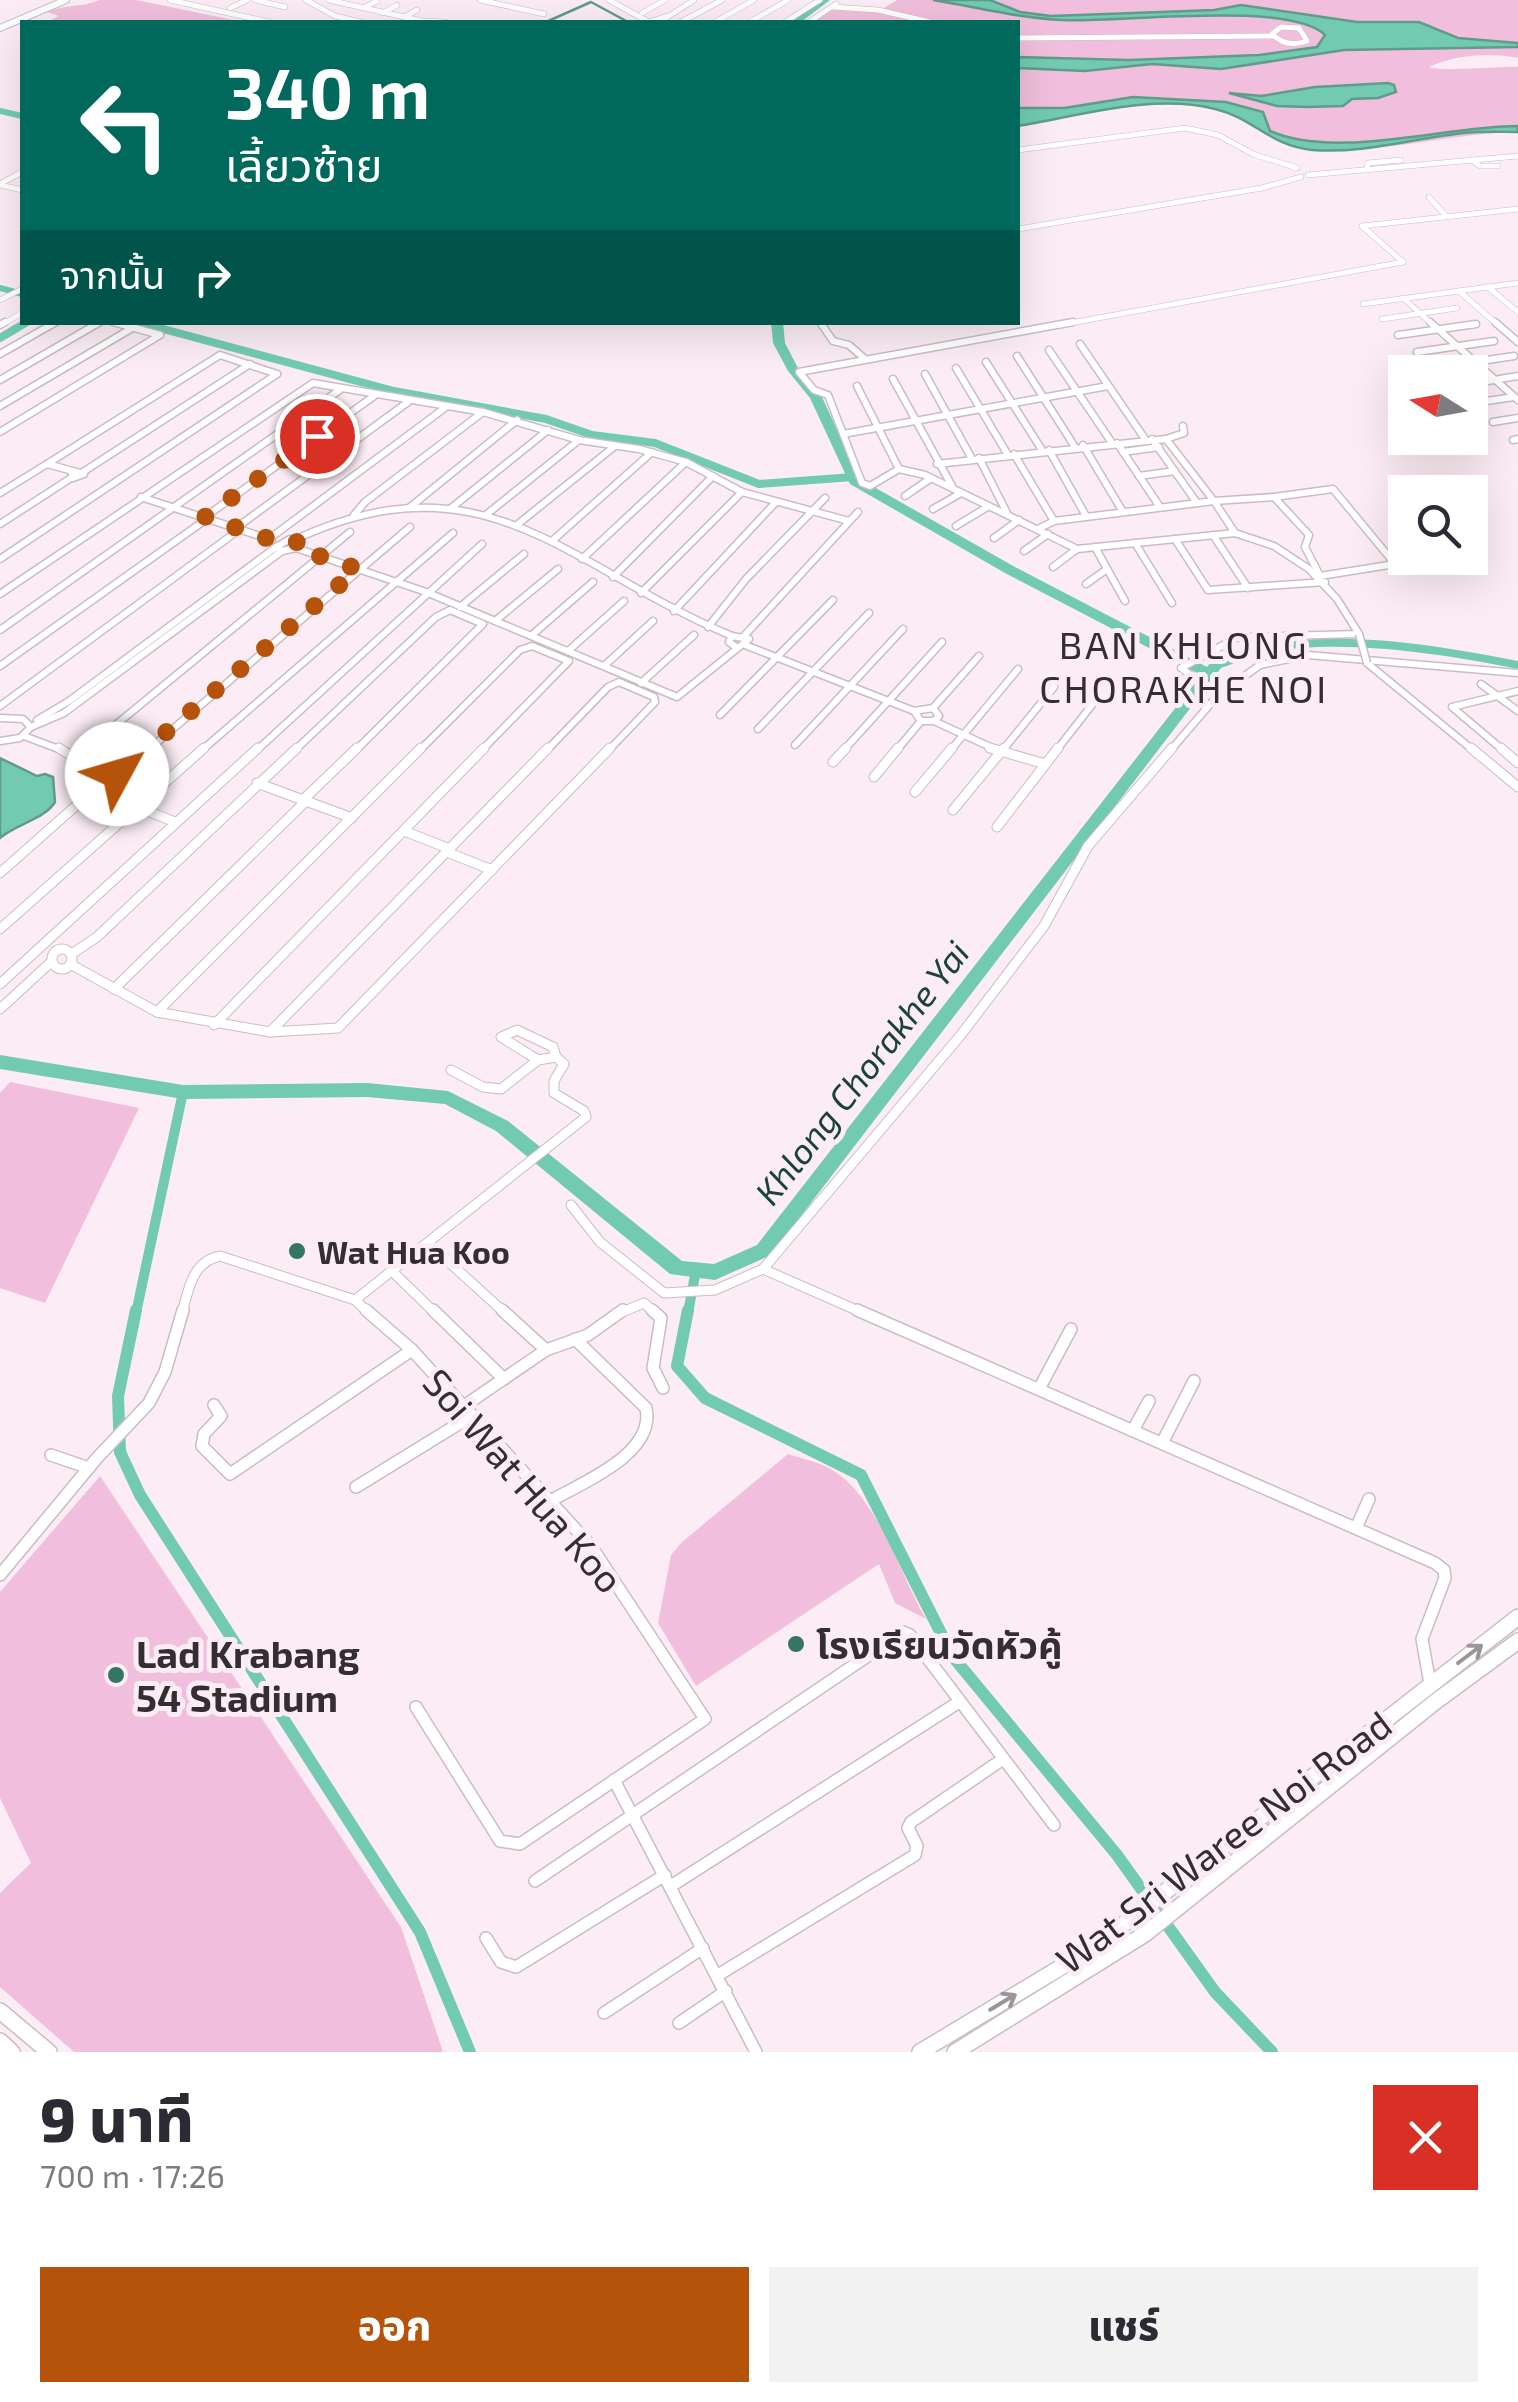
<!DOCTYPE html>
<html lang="th">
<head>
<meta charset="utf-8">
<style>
  :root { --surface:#fff; --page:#f2f2f3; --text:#2b2b33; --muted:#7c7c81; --accent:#b45309 }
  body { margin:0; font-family:"Exo 2","Noto Sans Thai",sans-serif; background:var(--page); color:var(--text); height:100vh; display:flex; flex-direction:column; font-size:38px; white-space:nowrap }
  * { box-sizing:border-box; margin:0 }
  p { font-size:32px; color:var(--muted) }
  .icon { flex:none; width:55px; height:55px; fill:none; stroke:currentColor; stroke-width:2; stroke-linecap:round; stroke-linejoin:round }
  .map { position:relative; height:2052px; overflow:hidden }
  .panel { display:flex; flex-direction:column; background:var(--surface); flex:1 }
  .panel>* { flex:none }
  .banner { position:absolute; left:20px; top:20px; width:1000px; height:305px; border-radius:0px; box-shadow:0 10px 40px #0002; background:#00695c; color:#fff; overflow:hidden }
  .needle { width:65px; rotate:281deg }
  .tools { position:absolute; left:1388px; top:355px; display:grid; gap:20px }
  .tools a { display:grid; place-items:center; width:100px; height:100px; border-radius:0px; background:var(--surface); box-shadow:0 10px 40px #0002; font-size:50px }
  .pin { position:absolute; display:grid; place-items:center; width:85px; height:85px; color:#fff; margin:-42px; border:5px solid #fff; border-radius:50%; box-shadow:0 2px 10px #0007 }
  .me { position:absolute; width:110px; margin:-55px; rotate:51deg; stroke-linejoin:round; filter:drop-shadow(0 0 8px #0008) }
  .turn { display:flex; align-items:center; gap:35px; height:210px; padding:0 40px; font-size:45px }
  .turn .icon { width:130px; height:130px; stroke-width:2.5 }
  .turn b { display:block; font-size:70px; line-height:85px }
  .then { display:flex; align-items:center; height:95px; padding:0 40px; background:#0003; gap:20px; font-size:38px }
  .round { display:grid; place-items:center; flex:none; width:105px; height:105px; border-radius:0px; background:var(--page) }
  .headline { display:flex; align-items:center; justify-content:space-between; height:170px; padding:0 40px }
  h1 { font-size:60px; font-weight:800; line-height:75px }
  .cta { display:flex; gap:20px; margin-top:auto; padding:20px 40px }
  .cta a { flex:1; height:115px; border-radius:0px; background:var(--accent); color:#fff; font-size:40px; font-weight:800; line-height:115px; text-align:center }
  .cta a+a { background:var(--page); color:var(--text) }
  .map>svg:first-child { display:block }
  .green { fill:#f1bfdd }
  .water { fill:#72cbb0; stroke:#5f9c8a; stroke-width:2.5 }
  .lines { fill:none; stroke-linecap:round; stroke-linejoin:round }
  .stream { stroke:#5f9c8a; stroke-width:2.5 }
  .canal-far3 { stroke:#72cbb0; stroke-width:6 }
  .canal-far2 { stroke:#72cbb0; stroke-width:8 }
  .canal-far1 { stroke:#72cbb0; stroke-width:10 }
  .canal { stroke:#72cbb0; stroke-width:12 }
  .river { fill:#72cbb0; fill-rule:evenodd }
  .minor-far3-casing { stroke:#cbbcc4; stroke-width:6 }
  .minor-far2-casing { stroke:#cbbcc4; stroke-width:9 }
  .minor-far1-casing { stroke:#cbbcc4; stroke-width:11 }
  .minor-casing { stroke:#cbbcc4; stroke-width:14 }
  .major-far1-casing { stroke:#cbbcc4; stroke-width:8 }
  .major-casing { stroke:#cbbcc4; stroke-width:18 }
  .minor-far3 { stroke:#fff; stroke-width:5 }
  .minor-far2 { stroke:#fff; stroke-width:6 }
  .minor-far1 { stroke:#fff; stroke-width:9 }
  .minor { stroke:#fff; stroke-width:11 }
  .major-far1 { stroke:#fff; stroke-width:6 }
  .major { stroke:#fff; stroke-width:15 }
  .minor-bridge-casing { stroke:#cbbcc4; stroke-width:9; stroke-linecap:butt }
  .minor-bridge { stroke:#fff; stroke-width:6 }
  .oneway { stroke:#9a9698 }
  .route { stroke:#b45309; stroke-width:18; stroke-dasharray:0 32.4 }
  .poi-dot { fill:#357563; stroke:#fcecf5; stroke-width:4 }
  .labels { text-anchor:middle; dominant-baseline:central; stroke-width:10; stroke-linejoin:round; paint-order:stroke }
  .poi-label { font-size:32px; font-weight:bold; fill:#342e32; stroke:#fcecf5; text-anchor:start }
  .water-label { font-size:35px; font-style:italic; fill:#1a4337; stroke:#fcecf5 }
  .quarter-label { font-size:38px; letter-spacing:2.5px; fill:#342e32; stroke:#fcecf5 }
  .near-street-label { font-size:38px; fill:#342e32; stroke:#fcecf5 }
  .near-poi-label { font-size:38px; font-weight:bold; fill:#342e32; stroke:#fcecf5; text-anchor:start }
</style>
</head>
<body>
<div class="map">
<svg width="1518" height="2052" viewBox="0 0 1518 2052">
  <rect width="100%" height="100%" fill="#fcecf5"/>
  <g class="green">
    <path d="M100 0H136L243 22H47L59 16 47 12C65 4 81 8 100 0Z"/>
    <path d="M897 0H1518V58C1490 52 1454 55 1429 67 1439 72 1498 66 1518 67V132C1452 133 1374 155 1312 150 1270 146 1254 118 1215 109 1158 94 1076 116 1018 126V22H812L833 9 877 12Z"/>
    <path d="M10 1082 139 1108 45 1303 0 1288V1093Z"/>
    <path d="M788 1454C800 1458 814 1461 825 1466 877 1491 898 1572 926 1619L895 1603 879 1564 696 1686 658 1623 671 1555 681 1543Z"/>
    <path d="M100 1476 401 1927 443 2052H74L0 1987V1893L31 1863 0 1798V1592Z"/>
  </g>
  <g class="water">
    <path d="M933 0H990L1020 12 1051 16 1214 10 1241 5 1357 22H1419L1458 38 1518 43V47L1344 50 1221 69 1152 64 1085 71 1018 68V57L1129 60 1259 55 1317 47 1325 35C1289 0 1117 23 1062 20 1019 18 976 7 933 0Z"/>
    <path d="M1388 83 1394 85 1396 92 1378 98 1352 99 1343 106 1307 107 1277 106 1229 93 1261 96 1315 87Z"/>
    <path d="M1133 97 1226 102 1263 112 1270 131C1335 160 1445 126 1518 126V132C1500 132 1482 131 1464 133 1414 138 1363 154 1312 150 1270 146 1254 118 1215 109 1153 93 1079 116 1018 126V108H1064Z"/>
    <path d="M0 758 37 776 45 774 53 777 55 802C45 819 16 824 0 838Z"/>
  </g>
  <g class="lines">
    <path class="stream" d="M546 22 591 2 628 22"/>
    <g class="canal-far3">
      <path d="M0 111 22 116"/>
      <path d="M0 288 22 294"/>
      <path d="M137 322 146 325"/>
      <path d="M23 325 27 322"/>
    </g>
    <g class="canal-far2">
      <path d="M137 322 394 391 546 419 592 435 655 443 759 484 853 477"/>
      <path d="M0 338 27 322"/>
    </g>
    <g class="canal-far1">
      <path d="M136 1313 183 1092"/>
      <path d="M688 1313 696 1270"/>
    </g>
    <g class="canal">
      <path d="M136 1310 118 1396 120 1452 140 1495 420 1932 470 2052"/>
      <path d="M688 1310 677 1366 705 1398 861 1475 953 1657 1117 1855 1215 1992 1272 2052"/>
    </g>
    <g class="river">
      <path d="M820 0H830L801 22H792Z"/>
      <path d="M771 322H783L785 343 799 370 822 397 860 479 1015 567 1207 667 1211 662C1228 656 1245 649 1263 645 1345 630 1436 645 1518 661V669C1444 654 1331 636 1257 655 1245 658 1233 664 1221 668L771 1255 715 1280 670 1274 496 1131 445 1104 367 1097 183 1099 0 1069V1055L183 1085 367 1083 448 1091 508 1121 682 1261 714 1264 757 1245 1201 675 1005 573 850 484 810 398 788 371 773 343Z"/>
    </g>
    <g class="minor-far3-casing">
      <g id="minor-far3">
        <path d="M170 0 269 22"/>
        <path d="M255 0 285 7"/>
        <path d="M306 0 335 16 361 22"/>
        <path d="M329 0 422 21 446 22"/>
        <path d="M480 0 544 14"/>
        <path d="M609 0 649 22 667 16"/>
        <path d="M833 7 878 10 930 22"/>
        <path d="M230 8 247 0"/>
        <path d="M363 8 377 1"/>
        <path d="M383 13 397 5"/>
        <path d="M642 13 665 0"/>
        <path d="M404 17 417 10"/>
        <path d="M663 20 694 0"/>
        <path d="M681 22 722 0"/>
        <path d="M715 22 754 0"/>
        <path d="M750 22 788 0"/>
        <path d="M785 22 820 0"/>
        <path d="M809 22 836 4"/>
        <path d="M1281 27 1299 28 1307 41C1294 46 1282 44 1272 34Z"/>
        <path d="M1018 38 1273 36"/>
        <path d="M1018 150 1185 128 1218 135 1253 154 1297 168"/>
        <path d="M1472 160 1480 166H1498"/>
        <path d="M1367 170 1368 163 1401 160"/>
        <path d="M1308 175 1518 156"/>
        <path d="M0 184 22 172"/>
        <path d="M0 185 22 190"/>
        <path d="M1429 197 1446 216"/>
        <path d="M1362 226 1518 209"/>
        <path d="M1362 226 1403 262"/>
        <path d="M1018 229 1262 188 1301 177"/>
        <path d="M1488 287 1518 312"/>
        <path d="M1459 291 1498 325"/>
        <path d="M1403 298 1433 325"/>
        <path d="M0 300 22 289"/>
        <path d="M1363 304 1518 283"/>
        <path d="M1382 319 1457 308"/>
        <path d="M113 322 122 325"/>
        <path d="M1 325 22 313"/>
        <path d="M52 325 56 322"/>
        <path d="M96 325 100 322"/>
        <path d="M1060 325 1403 262"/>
        <path d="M1472 325 1476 324"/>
      </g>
    </g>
    <g class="minor-far2-casing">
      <g id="minor-far2">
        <path d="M113 322 160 335"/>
        <path d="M820 322 833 341 849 345 865 359"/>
        <path d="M1430 322 1518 400"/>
        <path d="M1495 322 1518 342"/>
        <path d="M0 325 5 322"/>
        <path d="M1398 335 1476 324"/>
        <path d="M1080 344 1145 439"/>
        <path d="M1049 350 1112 443"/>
        <path d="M1417 352 1494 341"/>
        <path d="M0 354 56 322"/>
        <path d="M1017 356 1075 447"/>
        <path d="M986 362 1042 450"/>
        <path d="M956 368 1008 455"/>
        <path d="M1434 368 1514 356"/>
        <path d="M925 374 972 459"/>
        <path d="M893 379 952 486"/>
        <path d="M0 380 100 322"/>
        <path d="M1470 384 1518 376"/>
        <path d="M857 386 899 469 925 475 1077 549"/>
        <path d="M1473 403 1514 397"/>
        <path d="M0 406 134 327"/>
        <path d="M1493 422 1518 418"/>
        <path d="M1183 426 1184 433 1166 439 1214 501 1274 497"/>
        <path d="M0 432 160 335"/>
        <path d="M843 434 1108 386"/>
        <path d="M1152 439 1197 503"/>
        <path d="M1513 440 1518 439"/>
        <path d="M1117 443 1160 507"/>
        <path d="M1083 445 1123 512"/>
        <path d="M1049 450 1086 516"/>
        <path d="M1123 452 1159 447"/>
        <path d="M1014 454 1054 521"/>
        <path d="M979 458 1007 513"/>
        <path d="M47 464 220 355 277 374"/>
        <path d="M937 464 1166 439"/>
        <path d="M899 469 870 486 862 483 828 395 814 390 799 372 1073 322"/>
        <path d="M83 472 250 364"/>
        <path d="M1139 476 1175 471"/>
        <path d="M1333 489 1395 564 1320 576 1305 547 1309 535 1274 497Z"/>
        <path d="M0 493 47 464 84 474 73 478 72 473"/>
        <path d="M905 496 931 478"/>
        <path d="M141 497 272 540"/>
        <path d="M409 508 517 420"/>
        <path d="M450 509 548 430"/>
        <path d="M933 509 961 493"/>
        <path d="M487 514 579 440"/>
        <path d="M354 515 365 502 483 412"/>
        <path d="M205 517 374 396"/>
        <path d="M0 524 71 478"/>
        <path d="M518 524 615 446"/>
        <path d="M956 526 989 506"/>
        <path d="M236 528 408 402"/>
        <path d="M1038 529 1054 521 1214 501 1235 533"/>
        <path d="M1213 535 1248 588"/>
        <path d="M994 538 1019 520"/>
        <path d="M269 539 446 407"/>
        <path d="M290 539 297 541 296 548 282 551 276 547Z"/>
        <path d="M1175 539 1208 590 1325 582"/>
        <path d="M294 540C486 451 567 567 732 636"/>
        <path d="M552 541 652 452"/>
        <path d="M1135 543 1172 603"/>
        <path d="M1095 547 1125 601"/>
        <path d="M296 548 426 592 677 697 749 639 732 636 729 642 736 647"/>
        <path d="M1024 551 1048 534"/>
        <path d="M0 559 277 374"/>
        <path d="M582 559 686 462"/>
        <path d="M1053 567 1077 549 1235 533 1274 546 1309 569 1337 599 1359 634 1238 637 1181 668 1218 695 1170 751"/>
        <path d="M613 577 713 476"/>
        <path d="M1086 584 1107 569"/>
        <path d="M641 593 742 492"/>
        <path d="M0 594 313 383 483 412 579 440 639 449 686 462 742 492 849 521"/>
        <path d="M460 607 524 554"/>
        <path d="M674 611 776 502"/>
        <path d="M495 621 558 569"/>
        <path d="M708 627 746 579 825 498"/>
        <path d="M0 630 341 389"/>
        <path d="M532 635 593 582"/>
        <path d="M744 636 858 512"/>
        <path d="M745 645 914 711"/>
        <path d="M568 651 624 601"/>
        <path d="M1367 663 1474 751"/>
        <path d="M0 666 208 518"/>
        <path d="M604 666 653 621"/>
        <path d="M641 683 694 635"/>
        <path d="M1481 684 1518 711"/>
        <path d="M1218 695 1260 665 1308 655 1518 673"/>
        <path d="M0 706 240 529"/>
        <path d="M933 708 979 656"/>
        <path d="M933 708 939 716 934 721H921L914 711Z"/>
        <path d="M720 715 833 600"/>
        <path d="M0 718 23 719 31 727 20 738 0 741"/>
        <path d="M37 720 69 701 276 547"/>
        <path d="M934 721 999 751"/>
        <path d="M31 727 64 713 282 551"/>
        <path d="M758 729 869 613"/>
        <path d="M24 736 64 751"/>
        <path d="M795 745 903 629"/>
        <path d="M84 751 350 532"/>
        <path d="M147 751 410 527"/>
        <path d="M201 751 453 533"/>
        <path d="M256 751 482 544"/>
        <path d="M294 751 436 617 450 610 483 624 355 751"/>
        <path d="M419 751 520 650 532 646 569 661 481 751"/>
        <path d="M546 751 608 687 619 682 654 697 655 702 608 751"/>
        <path d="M843 751 942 642"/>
        <path d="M896 751 921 721"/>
        <path d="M950 751 1018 669"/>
        <path d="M1002 751 1054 687"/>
        <path d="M1056 751 1095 701"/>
        <path d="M1504 751 1452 707 1518 691"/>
      </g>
    </g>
    <g class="minor-far1-casing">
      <g id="minor-far1">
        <path d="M59 748 79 761 90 778"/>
        <path d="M990 748 1045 764"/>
        <path d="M1471 748 1518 787"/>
        <path d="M1501 748 1518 763"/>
        <path d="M76 757 87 748"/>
        <path d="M833 762 846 748"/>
        <path d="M874 777 898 748"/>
        <path d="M90 778 105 781V787L96 794 79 793 78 784Z"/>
        <path d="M105 781 150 748"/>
        <path d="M257 783 352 818"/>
        <path d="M100 792 175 822"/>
        <path d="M915 792 952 748"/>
        <path d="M303 800 357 748"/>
        <path d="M953 810 1004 748"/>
        <path d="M997 827 1058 748"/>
        <path d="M404 831 450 849"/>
        <path d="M447 852 492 870"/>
        <path d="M0 873 87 796"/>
        <path d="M0 929 204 748"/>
        <circle cx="62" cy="959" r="10"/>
        <path d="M73 953 97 937 297 748"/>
        <path d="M70 964 157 1012 270 1032"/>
        <path d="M0 984 258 748"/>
        <path d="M114 989 306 801"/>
        <path d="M0 1009 50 963"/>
        <path d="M157 1012 421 748"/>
        <path d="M214 1025 484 748"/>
        <path d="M270 1032 548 748"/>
        <path d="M270 1032 338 1028 610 748"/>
        <path d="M538 1060 501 1037 517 1030 553 1047 556 1057"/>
        <path d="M571 1205 600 1242 664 1293 715 1290 763 1269 960 1036 1044 926 1088 846 1172 748"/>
        <path d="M429 1244 505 1313"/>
        <path d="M763 1269 863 1313"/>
        <path d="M392 1271 435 1313"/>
        <path d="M355 1300 586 1117 584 1111 554 1093V1081L564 1064 556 1057 538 1060 501 1089 483 1087 451 1070"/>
        <path d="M182 1313C189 1288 192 1262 220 1256L355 1300 369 1313"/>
        <path d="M620 1313 644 1303 655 1313"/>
      </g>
    </g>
    <g class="minor-casing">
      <g id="minor">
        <path d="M366 1310 412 1350 591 1546 705 1719 520 1844 500 1841 416 1707"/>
        <path d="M433 1310 504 1379"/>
        <path d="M502 1310 546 1350"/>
        <path d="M652 1310 661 1318 653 1368 663 1388"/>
        <path d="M857 1310 1435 1563 1444 1570 1445 1578 1422 1639 1430 1684"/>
        <path d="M1039 1389 1071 1329"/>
        <path d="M214 1405 221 1416 204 1434 202 1446 230 1474 412 1350"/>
        <path d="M464 1406 546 1350 588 1335 623 1310"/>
        <path d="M1133 1430 1149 1401"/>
        <path d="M1162 1443 1194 1381"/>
        <path d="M51 1455 89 1468"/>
        <path d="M356 1487 473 1415"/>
        <path d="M552 1500C584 1482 656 1453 646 1408L575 1339"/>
        <path d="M1356 1528 1369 1499"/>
        <path d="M0 1575 97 1458 149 1403 165 1372 183 1310"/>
        <path d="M614 1780 756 2052"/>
        <path d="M535 1881 903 1632 910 1635 1054 1825"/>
        <path d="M671 1886 959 1702"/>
        <path d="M486 1938 501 1962 516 1967 665 1875"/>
        <path d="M718 1975 915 1855 917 1846 908 1828 911 1822 1003 1759"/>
        <path d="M604 2013 703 1948"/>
        <path d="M679 2023 726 1991"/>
      </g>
    </g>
    <g class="major-far1-casing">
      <path id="major-far1" d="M0 28 66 0"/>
    </g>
    <g class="major-casing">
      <g id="major">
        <path d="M0 2011 49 2052"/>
        <path d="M0 2041 12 2052"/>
        <path d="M920 2052 1093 1948 1518 1617"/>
        <path d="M955 2052 1145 1934 1435 1702 1518 1641"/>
      </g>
    </g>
    <use href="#minor-far3" class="minor-far3"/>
    <use href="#minor-far2" class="minor-far2"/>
    <use href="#minor-far1" class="minor-far1"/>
    <use href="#minor" class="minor"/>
    <use href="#major-far1" class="major-far1"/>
    <use href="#major" class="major"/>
    <g class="minor-bridge-casing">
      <path id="minor-bridge" d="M1359 634 1367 663"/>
    </g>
    <use href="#minor-bridge" class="minor-bridge"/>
  </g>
  <defs><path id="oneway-shaft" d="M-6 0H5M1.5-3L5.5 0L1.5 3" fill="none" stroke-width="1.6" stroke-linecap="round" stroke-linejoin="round" transform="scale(2.5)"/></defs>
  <g class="oneway">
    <use href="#oneway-shaft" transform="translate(1470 1654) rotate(-37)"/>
    <use href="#oneway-shaft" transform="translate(1003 2002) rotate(-31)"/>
  </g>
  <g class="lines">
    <path class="route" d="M117 774 358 569 296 548 298 543 294 540 278 542 205 517 317 436"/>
  </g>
  <g class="poi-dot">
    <circle cx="297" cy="1251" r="10"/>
    <circle cx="796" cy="1644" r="10"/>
    <circle cx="116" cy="1675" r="10"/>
  </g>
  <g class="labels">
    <g class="poi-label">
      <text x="317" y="1251">Wat Hua Koo</text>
    </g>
    <g class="water-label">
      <text transform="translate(861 1072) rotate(-52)">Khlong Chorakhe Yai</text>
    </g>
    <g class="quarter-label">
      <text x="1184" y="644">BAN KHLONG<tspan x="1184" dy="44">CHORAKHE NOI</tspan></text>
    </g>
    <g class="near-street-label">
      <text transform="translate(524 1480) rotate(49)">Soi Wat Hua Koo</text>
      <text transform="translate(1223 1841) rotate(-37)">Wat Sri Waree Noi Road</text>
    </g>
    <g class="near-poi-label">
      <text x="816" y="1644">โรงเรียนวัดหัวคู้</text>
      <text x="136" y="1653">Lad Krabang<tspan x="136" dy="44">54 Stadium</tspan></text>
    </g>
  </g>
</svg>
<div class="tools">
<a><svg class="needle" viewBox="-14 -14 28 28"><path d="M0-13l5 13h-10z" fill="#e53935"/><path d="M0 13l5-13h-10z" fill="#7c7c81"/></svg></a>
<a><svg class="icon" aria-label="search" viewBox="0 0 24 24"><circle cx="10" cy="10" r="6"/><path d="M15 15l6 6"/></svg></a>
</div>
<div class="pin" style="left:317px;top:436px;background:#d93025"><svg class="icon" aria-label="arrive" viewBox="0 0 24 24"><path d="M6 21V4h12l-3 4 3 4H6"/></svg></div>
<svg class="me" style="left:117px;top:774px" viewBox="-20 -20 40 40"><circle r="19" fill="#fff"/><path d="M0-13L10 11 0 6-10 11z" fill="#b45309"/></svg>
<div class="banner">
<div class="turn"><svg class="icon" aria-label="left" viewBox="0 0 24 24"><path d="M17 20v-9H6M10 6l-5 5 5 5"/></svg><div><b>340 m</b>เลี้ยวซ้าย</div></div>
<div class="then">จากนั้น<svg class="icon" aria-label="right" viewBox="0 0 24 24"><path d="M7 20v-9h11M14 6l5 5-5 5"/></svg></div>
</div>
</div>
<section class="panel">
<div class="headline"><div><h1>9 นาที</h1><p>700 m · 17:26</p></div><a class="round" style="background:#d93025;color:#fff"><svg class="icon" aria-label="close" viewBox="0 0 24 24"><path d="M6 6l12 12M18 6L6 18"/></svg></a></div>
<div class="cta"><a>ออก</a><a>แชร์</a></div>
</section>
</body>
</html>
